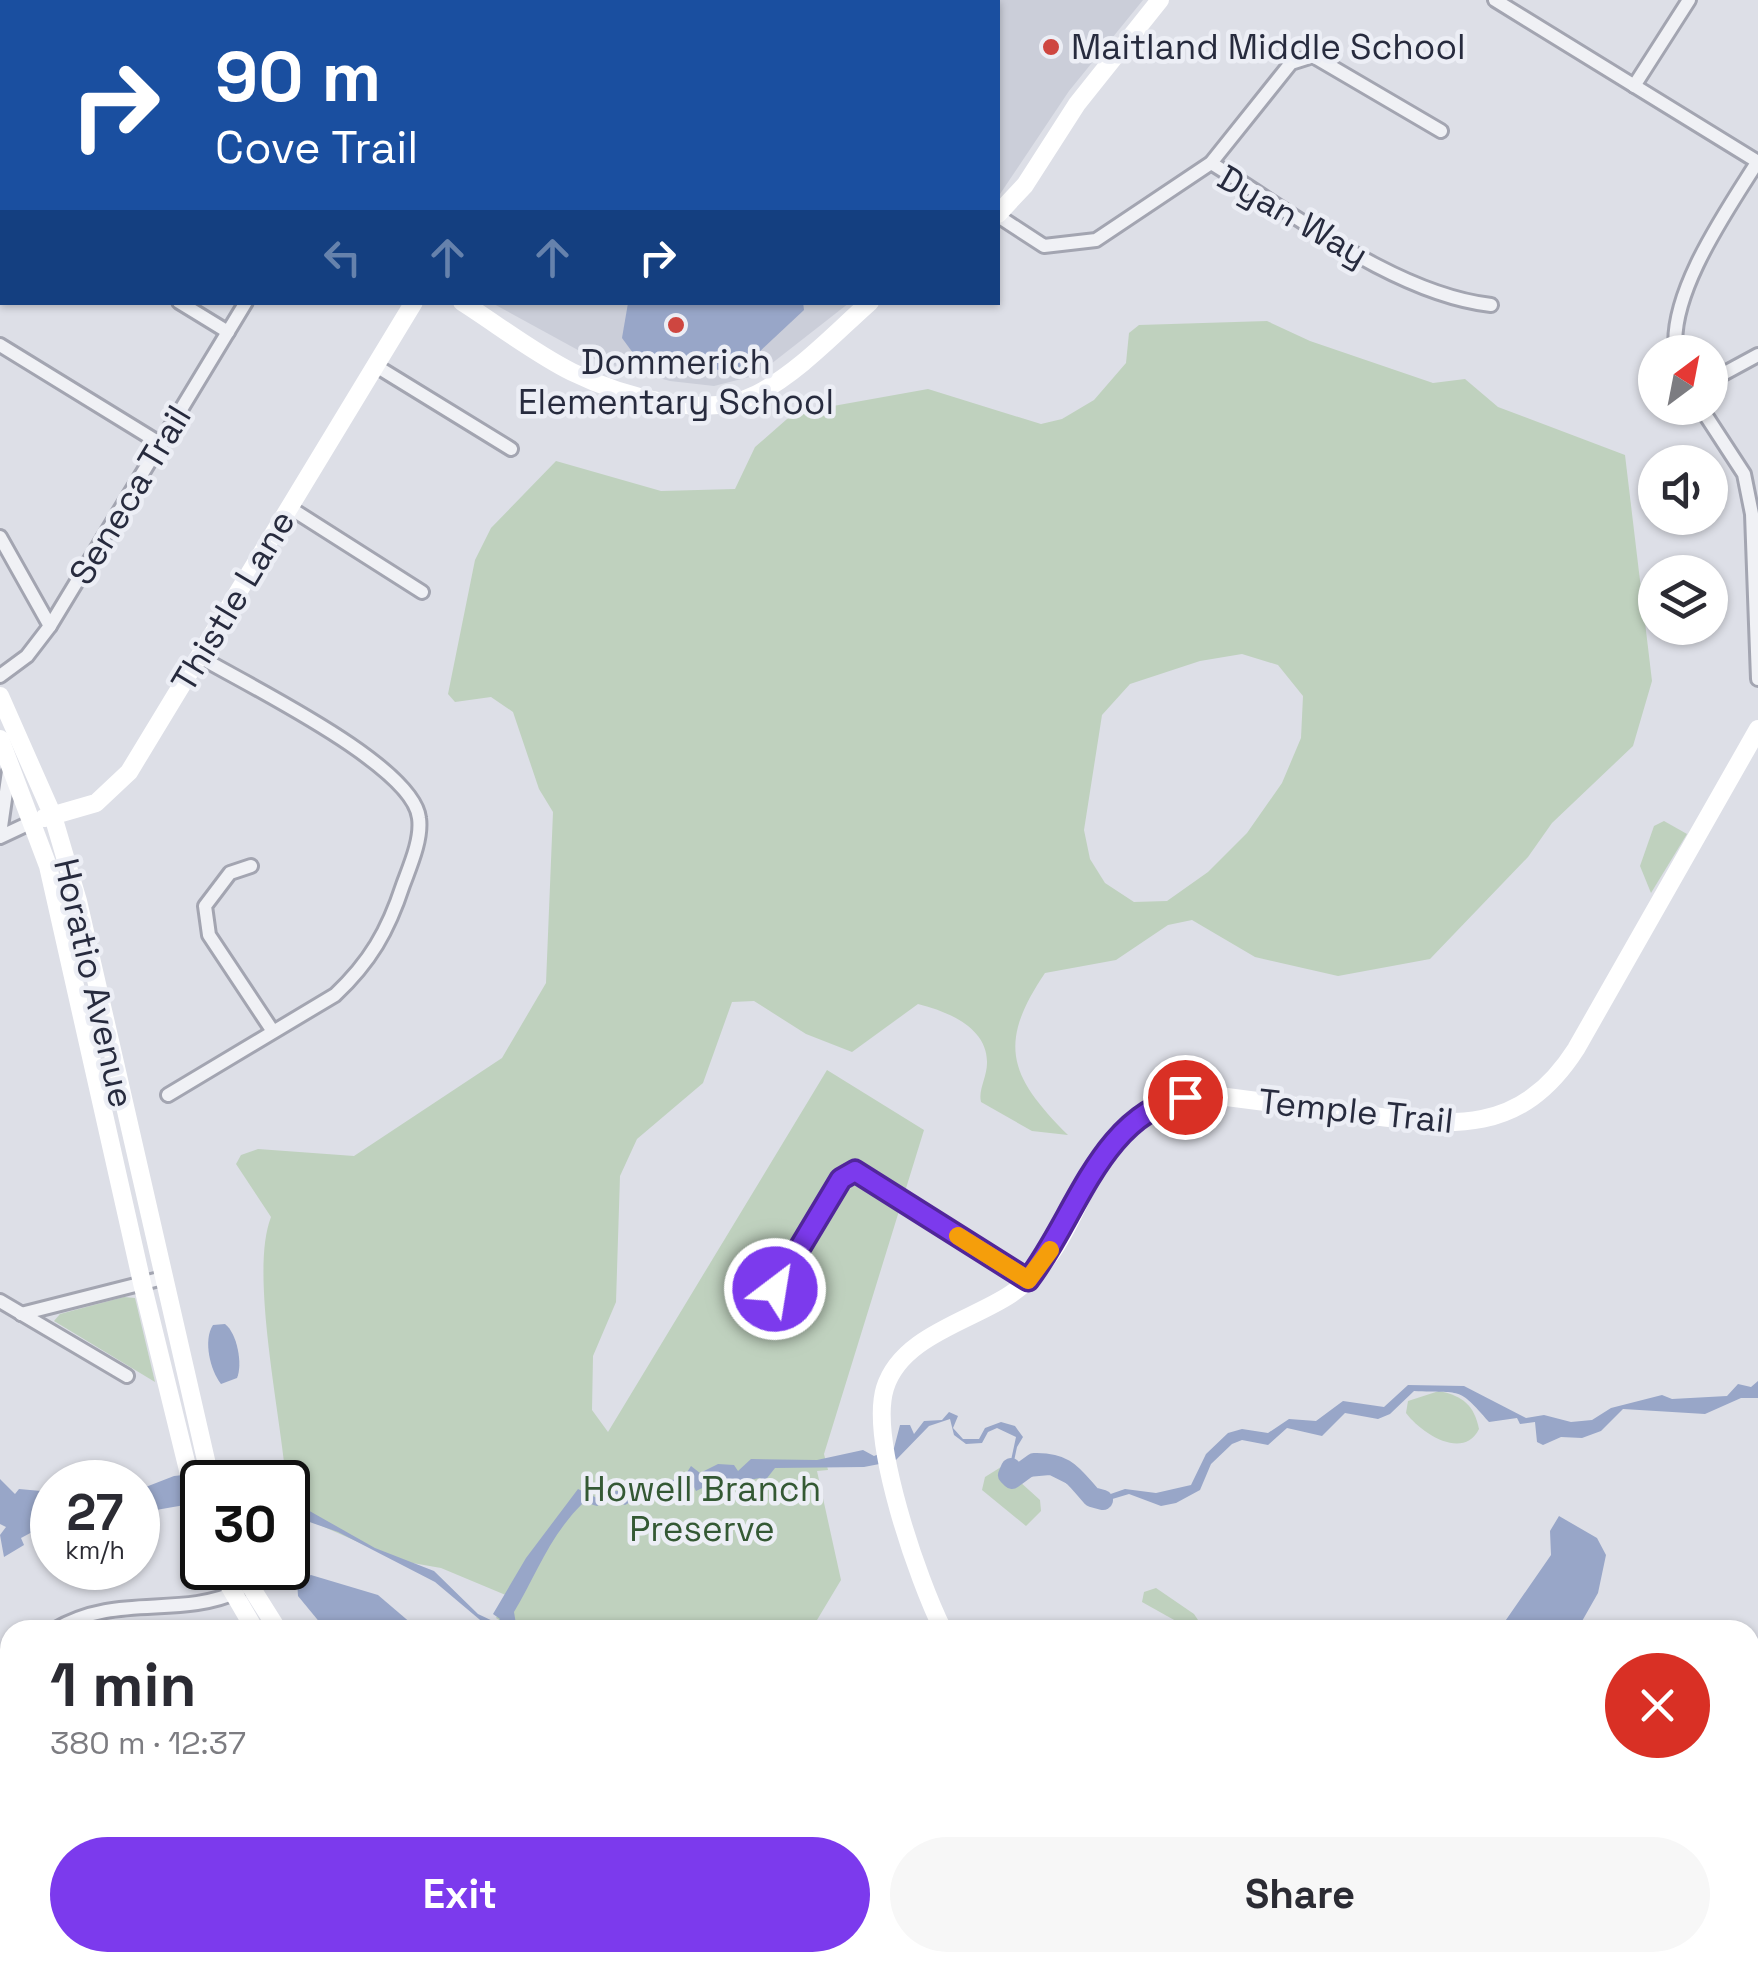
<!DOCTYPE html>
<html lang="en">
<head>
<meta charset="utf-8">
<style>
  :root { --surface:#fff; --page:#f7f7f7; --text:#2b2b33; --muted:#7c7c81; --accent:#7c3aed }
  body { margin:0; font-family:"Space Grotesk",sans-serif; background:var(--page); color:var(--text); height:100vh; display:flex; flex-direction:column; font-size:38px; white-space:nowrap }
  * { box-sizing:border-box; margin:0 }
  p { font-size:32px; color:var(--muted) }
  .icon { flex:none; width:55px; height:55px; fill:none; stroke:currentColor; stroke-width:2; stroke-linecap:round; stroke-linejoin:round }
  .map { position:relative; flex:1; overflow:hidden }
  .panel { position:absolute; left:0px; top:1620px; width:1760px; height:352px; display:flex; flex-direction:column; background:var(--surface); border-radius:30px 30px 0 0; box-shadow:0 2px 8px #0004 }
  .panel>* { flex:none }
  .top-card { position:absolute; left:0px; top:0px; width:1000px; height:305px; box-shadow:0 2px 8px #0004; background:#1a4fa0; color:#fff; overflow:hidden }
  .needle { width:65px; rotate:32deg }
  .tools { position:absolute; left:1638px; top:335px; display:grid; gap:20px }
  .tools a { display:grid; place-items:center; width:90px; height:90px; border-radius:50%; background:var(--surface); box-shadow:0 2px 8px #0004; font-size:50px }
  .speed { position:absolute; left:30px; top:1460px; display:flex; gap:20px; font-size:50px; font-weight:700; text-align:center }
  .speed>* { display:grid; place-content:center; width:130px; height:130px; border-radius:50%; background:var(--surface); box-shadow:0 2px 8px #0004; line-height:1 }
  .speed small { font-size:25px; font-weight:400 }
  .speed .limit { border:5px solid #111; border-radius:15px; background:#fff; color:#111 }
  .pin { position:absolute; display:grid; place-items:center; width:85px; height:85px; color:#fff; margin:-42px; border:5px solid #fff; border-radius:50%; box-shadow:0 2px 10px #0007 }
  .me { position:absolute; width:110px; margin:-55px; rotate:31deg; stroke-linejoin:round; filter:drop-shadow(0 0 8px #0008) }
  .turn { display:flex; align-items:center; gap:35px; height:210px; padding:0 50px; font-size:45px }
  .turn .icon { width:130px; height:130px; stroke-width:2.5 }
  .turn b { display:block; font-size:70px; line-height:85px }
  .lanes { display:flex; align-items:center; height:95px; padding:0 50px; background:#0003; justify-content:center; gap:50px; direction:ltr }
  .lanes .off { opacity:.35 }
  .round { display:grid; place-items:center; flex:none; width:105px; height:105px; border-radius:52px; background:var(--page) }
  .head { display:flex; align-items:center; justify-content:space-between; height:170px; padding:0 50px }
  h1 { font-size:60px; font-weight:700; line-height:75px }
  .cta { display:flex; gap:20px; margin-top:auto; padding:20px 50px }
  .cta a { flex:1; height:115px; border-radius:60px; background:var(--accent); color:#fff; font-size:40px; font-weight:700; line-height:115px; text-align:center }
  .cta a+a { background:var(--page); color:var(--text) }
  .map>svg:first-child { display:block }
  .built { fill:#cbced9 }
  .green { fill:#bfd1be; fill-rule:evenodd }
  .water { fill:#98a6c8 }
  .lines { fill:none; stroke-linecap:round; stroke-linejoin:round }
  .stream { stroke:#98a6c8; stroke-width:4 }
  .river { stroke:#98a6c8; stroke-width:20 }
  .street-casing { stroke:#a3a5b1; stroke-width:18 }
  .street { stroke:#f0f1f5; stroke-width:12 }
  .secondary { stroke:#fff; stroke-width:18 }
  .route-casing { stroke:#51269a; stroke-width:25 }
  .route { stroke:#7c3aed; stroke-width:18 }
  .slow { stroke:#f59e0b; stroke-width:18 }
  .poi-dot { fill:#ce4640; stroke:#eceef5; stroke-width:4 }
  .labels { text-anchor:middle; dominant-baseline:central; stroke-width:9; stroke-linejoin:round; paint-order:stroke }
  .poi-label { font-size:35px; fill:#272b3e; stroke:#eceef5; text-anchor:start }
  .street-label { font-size:35px; fill:#272b3e; stroke:#eceef5 }
  .park-label { font-size:35px; fill:#345934; stroke:#eceef5 }
</style>
</head>
<body>
<div class="map">
<svg width="1758" height="1971" viewBox="0 0 1758 1971">
  <rect width="100%" height="100%" fill="#dddfe7"/>
  <g class="built">
    <path d="M695 0H1143L1069 91 998 197V2Z"/>
    <path d="M492 303H849L757 375 714 386 670 381 598 361Z"/>
  </g>
  <g class="green">
    <path d="M1267 321 1310 341 1433 383 1465 379 1498 407 1625 455 1652 681 1633 746 1552 823 1528 857 1430 959 1338 976 1255 957 1192 920 1168 925 1116 960 1045 973C997 1044 1009 1076 1068 1135L1032 1131 981 1102C978 1090 987 1077 987 1063 988 1027 946 1011 918 1004L852 1052 806 1034 754 1001 732 1002 703 1083 637 1139 620 1176 616 1302 593 1356 592 1410 608 1432 827 1070 924 1130 824 1454 828 1470 817 1471 841 1580 811 1630H515L496 1618 508 1596 441 1568 401 1561 288 1511C288 1442 247 1279 271 1217L236 1164 241 1155 258 1149 354 1156 502 1058 546 983 553 812 539 789 513 712 491 697 455 702 448 694 475 560 491 528 556 461 661 491 735 489 755 447 787 419 822 408 928 389 1041 424 1062 419 1094 400 1126 363 1129 333 1139 325ZM1242 654 1278 665 1303 696 1301 738 1282 783 1247 833 1208 872 1167 901 1134 902 1105 883 1090 859 1084 830 1102 715 1130 684 1200 661Z"/>
    <path d="M1664 821 1687 834 1651 893 1640 866 1654 826Z"/>
    <path d="M124 1297 135 1298 155 1382 54 1321 60 1314Z"/>
    <path d="M1439 1391C1463 1396 1474 1405 1479 1429 1463 1461 1421 1433 1406 1413L1408 1401Z"/>
    <path d="M1001 1467 1000 1476 1008 1485 1019 1481 1040 1500 1041 1511 1026 1526 982 1490 985 1477Z"/>
    <path d="M1156 1588 1194 1614 1198 1620 1192 1630 1142 1602 1144 1592Z"/>
  </g>
  <g class="water">
    <path d="M803 302 804 310 741 369 729 372 633 353 622 338 628 303Z"/>
    <path d="M225 1324C237 1333 243 1364 237 1378L221 1384C210 1370 203 1340 213 1325Z"/>
    <path d="M1758 1381V1398H1741L1705 1414 1623 1409 1601 1431 1582 1438 1561 1437 1543 1445 1537 1442 1535 1422 1520 1424 1517 1418 1489 1422C1457 1385 1462 1394 1414 1391L1390 1414 1378 1419 1345 1413 1322 1436 1287 1428 1268 1445 1242 1440 1232 1444 1211 1464 1200 1490 1176 1503 1161 1506 1129 1494 1099 1503 1081 1488 1085 1483 1099 1498 1125 1489 1156 1493 1191 1485 1206 1454 1228 1433 1242 1429 1268 1433 1289 1419 1316 1421 1343 1401 1384 1407 1408 1385 1464 1386 1526 1418 1544 1415 1571 1422 1592 1420 1611 1408 1662 1395 1672 1399 1727 1396 1738 1384 1751 1387Z"/>
    <path d="M949 1412 958 1416 953 1428 963 1439H979L985 1428 1001 1422 1015 1426 1023 1437 1017 1447 1011 1475 1018 1472 1020 1479 1005 1484 1001 1467 1010 1465 1016 1437 997 1428 988 1432 982 1443 966 1444 954 1435 950 1419 929 1426 895 1461 864 1467 775 1468 764 1482 760 1478 727 1484 719 1480 696 1491 694 1487 691 1496 684 1494C667 1504 651 1490 625 1505L610 1499 597 1506 584 1502C549 1536 537 1574 514 1612L517 1630H492L435 1582 338 1532 301 1519 288 1527V1507L306 1509 375 1548 434 1571 478 1614 497 1623 500 1619 493 1614 526 1558 578 1489 597 1498 607 1491H622L629 1483 641 1488 684 1477 691 1466 700 1473 718 1464 734 1465 738 1471 751 1459 817 1460 863 1450 874 1456 894 1448 900 1425H910L914 1434 924 1421 942 1420Z"/>
    <path d="M220 1471 238 1482H202V1502L156 1510 138 1506V1490L174 1476Z"/>
    <path d="M0 1479 15 1494 19 1489 52 1492V1529L40 1537 36 1530 21 1538 24 1545 4 1557 0 1535 6 1527 0 1524Z"/>
    <path d="M1559 1516 1597 1538 1606 1555 1598 1593 1577 1630H1499L1551 1555 1550 1531Z"/>
    <path d="M311 1575 378 1595 419 1630H326L298 1596 297 1580Z"/>
  </g>
  <g class="lines">
    <path class="stream" d="M1017 1476 1050 1473 1084 1490"/>
    <path class="river" d="M1011 1468 1008 1475 1012 1479 1034 1463C1067 1462 1073 1476 1092 1497L1103 1500"/>
    <g class="street-casing">
      <g id="street">
        <path d="M179 0 183 2"/>
        <path d="M444 0 448 2"/>
        <path d="M1495 0 1758 162"/>
        <path d="M19 2 21 0"/>
        <path d="M166 2 168 0"/>
        <path d="M430 2 432 0"/>
        <path d="M614 2 615 0"/>
        <path d="M0 33 2 29"/>
        <path d="M1634 86 1689 0"/>
        <path d="M1211 163C1293 213 1395 294 1491 305"/>
        <path d="M998 216 1044 246 1096 240 1211 163 1291 63 1313 56 1441 131"/>
        <path d="M0 274 2 270"/>
        <path d="M179 302 228 332"/>
        <path d="M0 345 161 444"/>
        <path d="M1676 352C1668 294 1728 209 1758 161"/>
        <path d="M376 366 511 449"/>
        <path d="M1710 381 1758 355"/>
        <path d="M1701 408 1744 474 1752 514 1758 679"/>
        <path d="M290 508 422 592"/>
        <path d="M0 537 50 626"/>
        <path d="M0 676 27 656 50 626 246 302"/>
        <path d="M0 834 9 771"/>
        <path d="M0 837 34 821"/>
        <path d="M251 866 230 873 205 906 209 935 272 1030"/>
        <path d="M168 1095 335 995C370 962 388 931 403 885 410 866 422 839 419 818 413 765 247 685 200 657"/>
        <path d="M0 1301 127 1376"/>
        <path d="M21 1314 163 1278"/>
        <path d="M758 1317 847 1172 855 1171 1028 1280"/>
        <path d="M54 1630C118 1592 178 1619 239 1591"/>
        <path d="M0 1663 10 1657"/>
        <path d="M1750 1721 1758 1726"/>
        <path d="M0 1837 10 1854"/>
        <path d="M1750 1867 1758 1853"/>
        <path d="M148 1962 161 1971"/>
        <path d="M365 1962 380 1971"/>
        <path d="M13 1971 18 1962"/>
        <path d="M293 1971 298 1962"/>
        <path d="M1509 1971 1514 1962"/>
        <path d="M1690 1971 1695 1962"/>
      </g>
    </g>
    <use href="#street" class="street"/>
    <g class="secondary">
      <path d="M998 214 1025 185 1077 104 1160 0"/>
      <path d="M462 302C498 325 534 353 572 372 621 396 705 421 757 394 799 372 834 334 870 302"/>
      <path d="M0 696 53 816 78 901 211 1482"/>
      <path d="M0 739 48 866 142 1283 202 1527"/>
      <path d="M44 818 96 803 129 772 414 302"/>
      <path d="M219 1568 255 1630"/>
      <path d="M239 1568 278 1630"/>
      <path d="M943 1630C918 1580 869 1440 885 1388 901 1336 971 1321 1011 1294 1103 1231 1072 1097 1219 1096 1265 1102 1311 1108 1357 1114 1449 1126 1519 1138 1576 1049L1758 729"/>
      <path d="M1032 1962 1046 1971"/>
    </g>
  </g>
  <g class="lines">
    <g class="route-casing">
      <path id="route" d="M775 1289 841 1179 855 1171 1028 1280C1076 1218 1100 1115 1185 1097"/>
    </g>
    <use href="#route" class="route"/>
    <path class="slow" d="M958 1236 1028 1280 1050 1250"/>
  </g>
  <g class="poi-dot">
    <circle cx="1051" cy="47" r="10"/>
    <circle cx="676" cy="325" r="10"/>
  </g>
  <g class="labels">
    <g class="poi-label">
      <text x="1071" y="47">Maitland Middle School</text>
      <text x="676" y="362" text-anchor="middle">Dommerich<tspan x="676" dy="40">Elementary School</tspan></text>
    </g>
    <g class="street-label">
      <text transform="translate(1293 216) rotate(30)">Dyan Way</text>
      <text transform="translate(130 495) rotate(-59)">Seneca Trail</text>
      <text transform="translate(233 601) rotate(-59)">Thistle Lane</text>
      <text transform="translate(94 983) rotate(77)">Horatio Avenue</text>
      <text transform="translate(1356 1111) rotate(6)">Temple Trail</text>
    </g>
    <g class="park-label">
      <text x="702" y="1489">Howell Branch<tspan x="702" dy="40">Preserve</tspan></text>
    </g>
  </g>
</svg>
<div class="tools">
<a><svg class="needle" viewBox="-14 -14 28 28"><path d="M0-13l5 13h-10z" fill="#e53935"/><path d="M0 13l5-13h-10z" fill="#7c7c81"/></svg></a>
<a><svg class="icon" aria-label="sound" viewBox="0 0 24 24"><path d="M4 9h4l5-4v14l-5-4H4zM17 9q2 3 0 6"/></svg></a>
<a><svg class="icon" aria-label="layers" viewBox="0 0 24 24"><path d="M12 4l9 5-9 5-9-5zM3 14l9 5 9-5"/></svg></a>
</div>
<div class="speed"><div>27<small>km/h</small></div><div class="limit">30</div></div>
<div class="pin" style="left:1185px;top:1097px;background:#d93025"><svg class="icon" aria-label="arrive" viewBox="0 0 24 24"><path d="M6 21V4h12l-3 4 3 4H6"/></svg></div>
<svg class="me" style="left:775px;top:1289px" viewBox="-20 -20 40 40"><circle r="17" fill="#7c3aed" stroke="#fff" stroke-width="3"/><path d="M0-11L8 9 0 5-8 9z" fill="#fff"/></svg>
<div class="top-card">
<div class="turn"><svg class="icon" aria-label="right" viewBox="0 0 24 24"><path d="M7 20v-9h11M14 6l5 5-5 5"/></svg><div><b>90 m</b>Cove Trail</div></div>
<div class="lanes"><svg class="icon off" aria-label="left" viewBox="0 0 24 24"><path d="M17 20v-9H6M10 6l-5 5 5 5"/></svg><svg class="icon off" aria-label="ahead" viewBox="0 0 24 24"><path d="M12 20V5M6 11l6-6 6 6"/></svg><svg class="icon off" aria-label="ahead" viewBox="0 0 24 24"><path d="M12 20V5M6 11l6-6 6 6"/></svg><svg class="icon" aria-label="right" viewBox="0 0 24 24"><path d="M7 20v-9h11M14 6l5 5-5 5"/></svg></div>
</div>
<section class="panel">
<div class="head"><div><h1>1 min</h1><p>380 m · 12:37</p></div><a class="round" style="background:#d93025;color:#fff"><svg class="icon" aria-label="close" viewBox="0 0 24 24"><path d="M6 6l12 12M18 6L6 18"/></svg></a></div>
<div class="cta"><a>Exit</a><a>Share</a></div>
</section>
</div>
</body>
</html>
